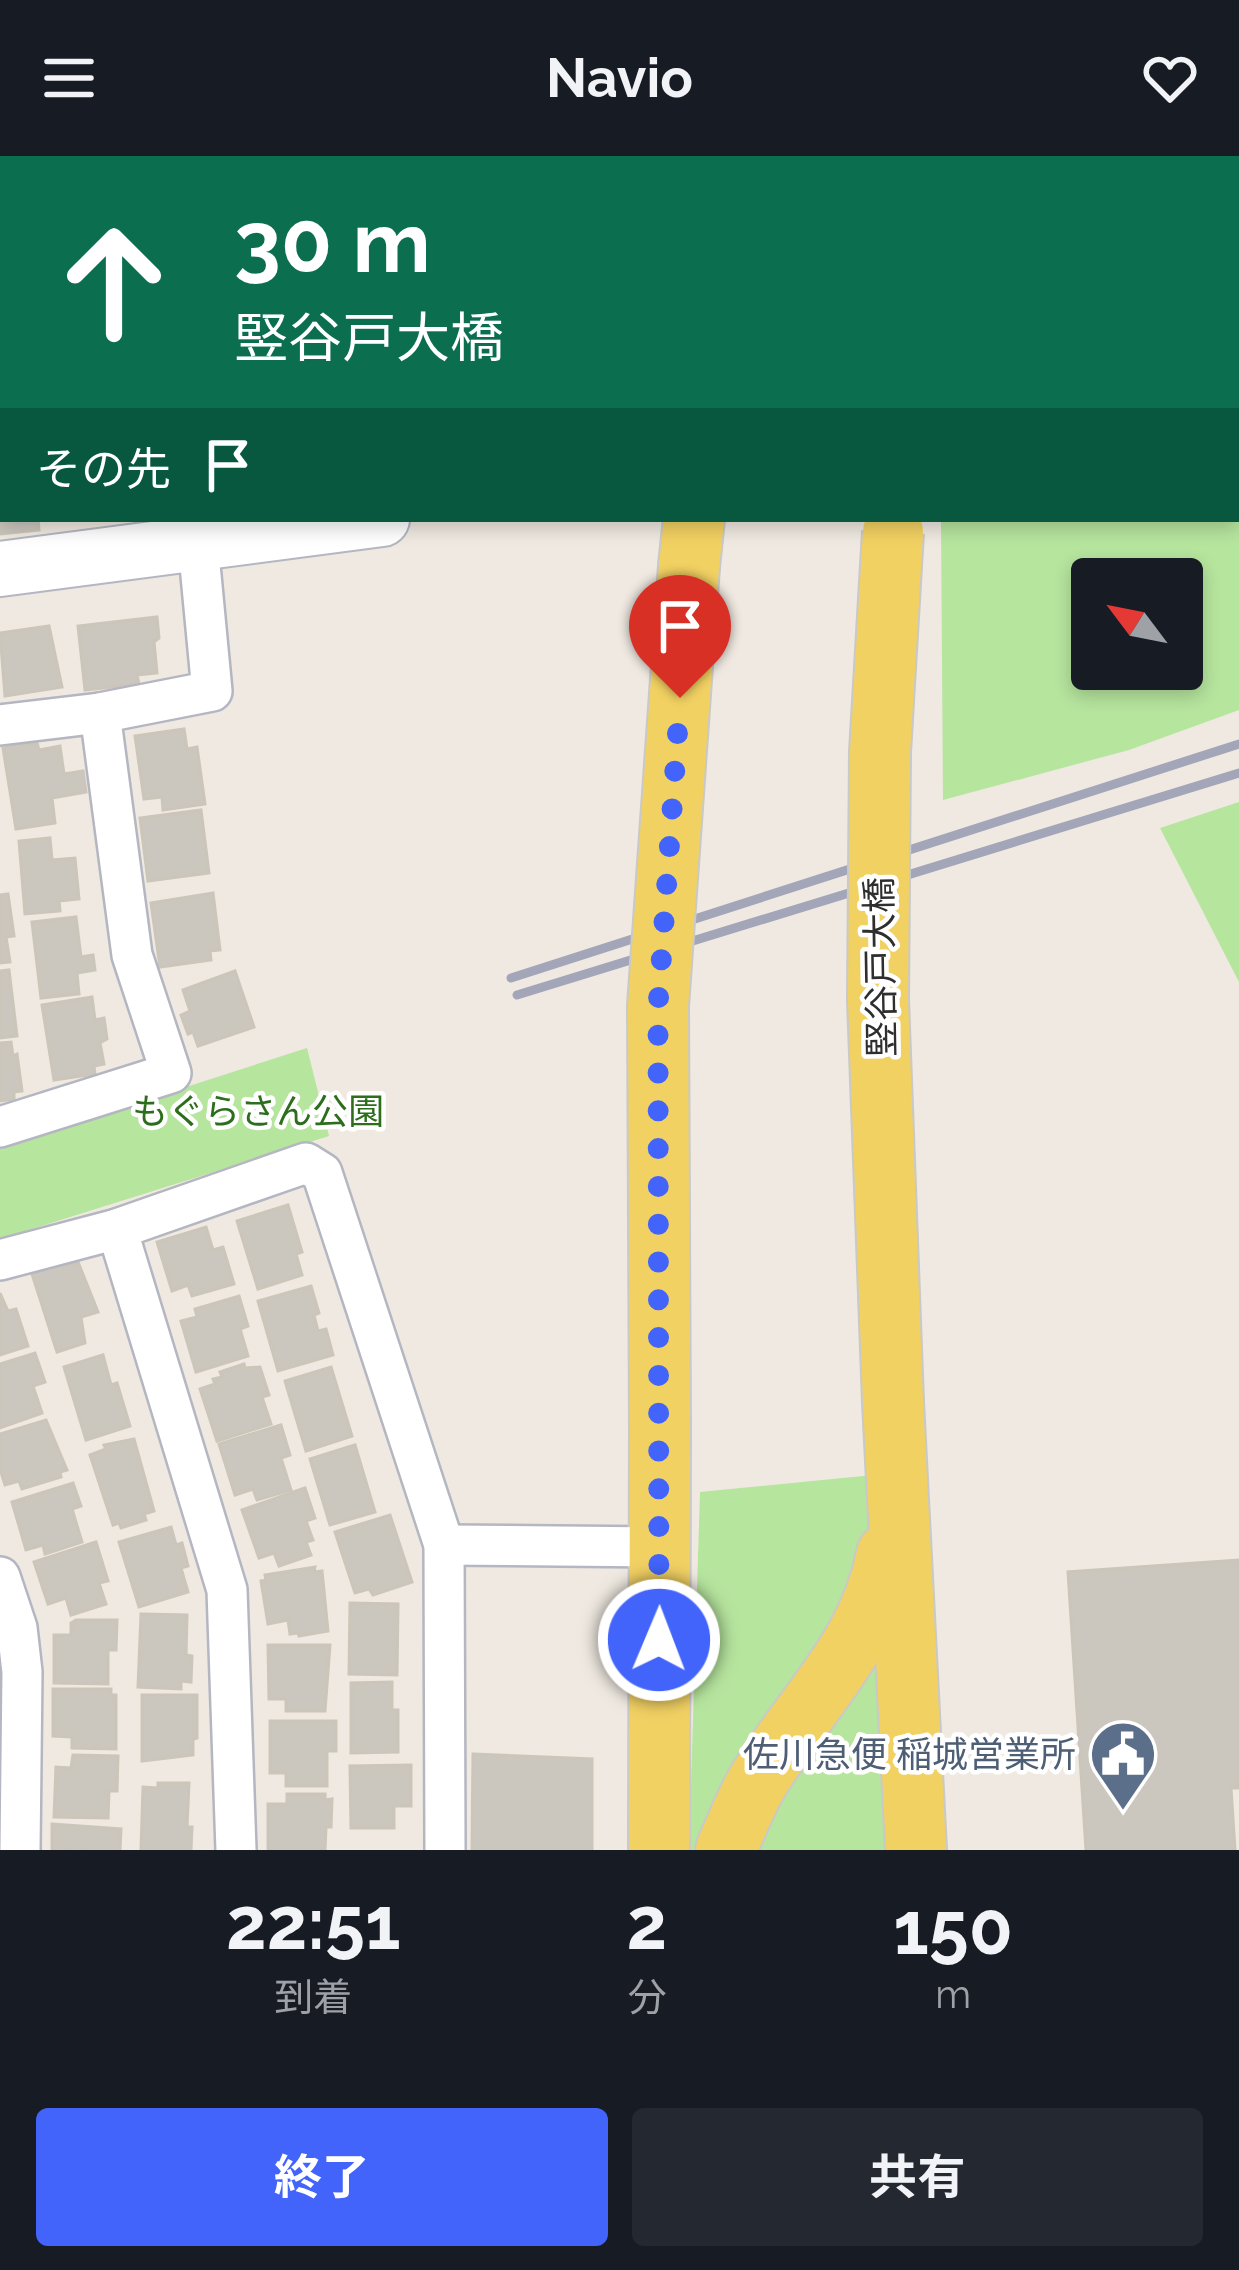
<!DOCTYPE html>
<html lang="ja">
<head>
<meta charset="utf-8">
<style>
  :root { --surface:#171b24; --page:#242831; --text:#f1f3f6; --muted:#9ea1a6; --accent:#4264fb }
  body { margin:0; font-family:Raleway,"Noto Sans JP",sans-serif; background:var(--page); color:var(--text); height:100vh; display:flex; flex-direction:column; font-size:45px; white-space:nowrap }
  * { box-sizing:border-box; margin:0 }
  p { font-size:39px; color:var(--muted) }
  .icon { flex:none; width:66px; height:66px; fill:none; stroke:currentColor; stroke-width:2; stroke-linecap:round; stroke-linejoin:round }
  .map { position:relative; height:1694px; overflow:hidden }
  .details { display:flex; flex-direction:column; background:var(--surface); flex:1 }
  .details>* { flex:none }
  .guide { position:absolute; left:0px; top:0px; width:1239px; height:366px; box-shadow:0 6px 18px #0003; background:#0b6e4f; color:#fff; overflow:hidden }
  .needle { width:78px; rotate:302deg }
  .fabs { position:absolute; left:1071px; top:402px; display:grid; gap:24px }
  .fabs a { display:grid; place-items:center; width:132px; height:132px; border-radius:12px; background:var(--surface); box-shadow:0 6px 18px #0003; font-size:60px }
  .pin { position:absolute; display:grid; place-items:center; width:102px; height:102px; color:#fff; margin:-123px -51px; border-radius:50% 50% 50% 0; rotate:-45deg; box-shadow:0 0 12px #0007 }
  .pin .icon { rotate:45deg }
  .me { position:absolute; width:132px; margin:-66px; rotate:1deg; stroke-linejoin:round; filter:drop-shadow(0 0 9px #0008) }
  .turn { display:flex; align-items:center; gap:42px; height:252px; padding:0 36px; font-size:54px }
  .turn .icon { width:156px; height:156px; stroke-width:2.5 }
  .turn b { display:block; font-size:84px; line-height:102px }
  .then { display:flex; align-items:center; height:114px; padding:0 36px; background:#0003; gap:24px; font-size:45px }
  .eta { display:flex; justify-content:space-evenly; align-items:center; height:204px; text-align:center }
  .eta b { font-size:72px; font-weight:700; line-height:84px }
  .button { display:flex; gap:24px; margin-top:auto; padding:24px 36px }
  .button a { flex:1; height:138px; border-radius:12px; background:var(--accent); color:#fff; font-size:48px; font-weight:700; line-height:138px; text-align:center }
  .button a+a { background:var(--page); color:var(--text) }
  header { display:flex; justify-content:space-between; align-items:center; height:156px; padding:0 36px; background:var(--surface); font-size:54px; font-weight:700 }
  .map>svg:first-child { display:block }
  .green { fill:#b6e59e; fill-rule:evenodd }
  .building { fill:#cbc7bf; stroke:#cbc5ba; stroke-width:3 }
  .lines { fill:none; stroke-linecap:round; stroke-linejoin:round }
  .street-casing { stroke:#b4b7c1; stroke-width:44 }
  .secondary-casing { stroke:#b4b7c1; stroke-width:58 }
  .primary-casing { stroke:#c9c9c9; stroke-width:64 }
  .street { stroke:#fff; stroke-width:39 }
  .secondary { stroke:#fff; stroke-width:54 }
  .primary { stroke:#f2d163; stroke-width:60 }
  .rail { stroke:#a3a6b8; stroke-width:9 }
  .primary-bridge-casing { stroke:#c9c9c9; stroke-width:64; stroke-linecap:butt }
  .primary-bridge { stroke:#f2d163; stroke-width:60 }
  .route { stroke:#4264fb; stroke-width:21; stroke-dasharray:0 37.8 }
  .labels { text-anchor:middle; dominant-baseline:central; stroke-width:9; stroke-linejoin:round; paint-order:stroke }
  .street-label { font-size:36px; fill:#2e2e2e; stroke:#fff }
  .park-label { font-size:36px; fill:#2c6e1b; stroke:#fff }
  .service-label { font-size:36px; fill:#4e5e75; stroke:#fff; text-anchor:end }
</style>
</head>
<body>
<header><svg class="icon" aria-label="menu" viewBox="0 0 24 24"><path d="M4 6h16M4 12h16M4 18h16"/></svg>Navio<svg class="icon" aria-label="heart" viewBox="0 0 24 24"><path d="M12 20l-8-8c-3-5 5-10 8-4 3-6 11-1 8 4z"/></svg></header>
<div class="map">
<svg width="1239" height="1694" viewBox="0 0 1239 1694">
  <rect width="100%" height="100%" fill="#efe9e1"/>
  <g class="green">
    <path d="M1195 0H1239V554L1129 594 943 644 941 363H1236V3H1194ZM1092 423H1182V513H1092Z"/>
    <path d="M1239 646V826L1160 672Z"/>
    <path d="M307 892 329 980 0 1083V991Z"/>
    <path d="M873 1319 871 1388 851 1454 706 1694H689L700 1336Z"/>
    <path d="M889 1469 900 1694H748Z"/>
  </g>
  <g class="building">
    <path d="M0 361 38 363 39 374 0 378Z"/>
    <path d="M157 461 159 482 154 486 157 517 137 519 139 528 85 534 78 470Z"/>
    <path d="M49 470 62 531 5 540 0 477Z"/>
    <path d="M184 573 187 593 197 591 205 648 163 654 162 641 144 643 135 580Z"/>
    <path d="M37 587 39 594 60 590 64 618 83 615 86 636 52 642 55 667 16 673 3 592Z"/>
    <path d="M201 654 209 717 148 725 140 662Z"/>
    <path d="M50 682 52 704 75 702 79 743 59 745 60 755 25 758 19 685Z"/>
    <path d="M213 737 220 794 210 795 211 804 160 811 151 747Z"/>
    <path d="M8 738 14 780 6 781 10 806 0 807V739Z"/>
    <path d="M76 761 81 801 93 799 95 814 77 817 79 838 41 842 32 766Z"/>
    <path d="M9 814 17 880 0 882V815Z"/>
    <path d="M235 815 254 871 198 890 193 876 188 878 181 859 190 855 183 834Z"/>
    <path d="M92 841 95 864 104 862 107 883 100 887 104 908 94 910 95 918 54 924 42 849Z"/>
    <path d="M11 886 13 900 17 898 22 935 14 936V943L0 945V887Z"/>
    <path d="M288 1049 302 1096 296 1098 302 1119 258 1133 237 1065Z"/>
    <path d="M206 1071 213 1094 223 1091 234 1128 192 1140 188 1129 172 1135 157 1086Z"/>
    <path d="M67 1106 68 1110 78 1106 98 1156 81 1161 85 1187 57 1196 32 1118Z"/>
    <path d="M311 1130 319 1157 314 1159 318 1175 326 1173 333 1199 278 1215 258 1145Z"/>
    <path d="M0 1137 8 1155 16 1153 28 1190 0 1199Z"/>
    <path d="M239 1140 248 1170 240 1173 248 1200 196 1216 181 1165 197 1161 195 1153Z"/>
    <path d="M35 1197 45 1226 33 1230 42 1257 0 1272V1208Z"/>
    <path d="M103 1199 111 1229 117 1227 130 1270 86 1284 64 1211Z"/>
    <path d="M244 1208 245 1212 260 1211 269 1239 262 1241 271 1268 217 1285 200 1233 215 1228 213 1223 222 1221 220 1216Z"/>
    <path d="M331 1211 352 1280 306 1295 285 1225Z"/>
    <path d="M46 1264 67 1314 60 1316 61 1321 22 1333 19 1325 5 1329 0 1313V1278Z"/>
    <path d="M281 1269 290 1299 281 1302 291 1334 257 1344 253 1333 235 1339 219 1288Z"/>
    <path d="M134 1283 154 1355 144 1358 146 1364 121 1372 119 1367 113 1369 90 1299 106 1293 104 1289Z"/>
    <path d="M355 1289 375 1356 330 1369 310 1303Z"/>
    <path d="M73 1327 81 1350 72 1353 82 1386 45 1398 43 1389 26 1394 12 1346Z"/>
    <path d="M305 1332 315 1362 306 1365 313 1384 306 1386 311 1399 279 1410 274 1397 259 1402 242 1354Z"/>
    <path d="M390 1359 412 1426 373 1439 369 1433 355 1437 335 1376Z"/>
    <path d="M171 1371 176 1389 182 1387 188 1410 181 1412 188 1436 139 1451 119 1386Z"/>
    <path d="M96 1386 108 1425 99 1427 106 1448 71 1459 66 1442 48 1448 34 1406Z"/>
    <path d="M1239 1404V1632H1231L1235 1694H1086L1068 1416Z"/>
    <path d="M315 1411 314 1416 322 1415 328 1475 299 1480 298 1477 290 1478 288 1464 268 1468 261 1425 266 1424 265 1419Z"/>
    <path d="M350 1447 398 1448 397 1519 349 1518Z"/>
    <path d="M141 1458 187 1459 186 1499 192 1500 191 1526 181 1525V1533L138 1531Z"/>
    <path d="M76 1464H117L116 1494H108V1528L54 1527V1479H71V1467Z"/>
    <path d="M268 1489H330L325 1555H286V1543H269Z"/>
    <path d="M392 1526V1554H398V1596L351 1597V1527Z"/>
    <path d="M53 1533H111V1539H116V1593L72 1592V1581L53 1580Z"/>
    <path d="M142 1539H197V1582L193 1583V1599L142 1605Z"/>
    <path d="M270 1565H336V1595H327V1630H286V1617H270Z"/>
    <path d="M473 1598 592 1603V1694H472Z"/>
    <path d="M73 1599 118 1600 117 1635H109L108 1662 54 1661 56 1611 71 1612Z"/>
    <path d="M411 1609V1650H394V1672H351L350 1610Z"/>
    <path d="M158 1627H189L187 1671H192L191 1694H141L143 1631 158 1632Z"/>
    <path d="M287 1638H325V1644L332 1643 331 1671H326L325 1694H268V1648H287Z"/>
    <path d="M52 1668 121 1673 120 1693 52 1694Z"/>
  </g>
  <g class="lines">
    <g class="street-casing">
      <g id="street">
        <path d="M379 0 380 3"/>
        <path d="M532 3 533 0"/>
        <path d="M0 229 3 228"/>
        <path d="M0 569 100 557"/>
        <path d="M0 971 171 917 132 799 100 557 212 535 198 388"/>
        <path d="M117 1073 227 1434 236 1694"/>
        <path d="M0 1104 117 1073 306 1007 322 1017 444 1389 445 1694"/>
        <path d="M444 1389 660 1391"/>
        <path d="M0 1421 17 1472 22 1516 20 1694"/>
      </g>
    </g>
    <g class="secondary-casing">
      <g id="secondary">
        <path d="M1119 3V0"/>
        <path d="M0 413 382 363"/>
      </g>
    </g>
    <g class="primary-casing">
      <g id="primary">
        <path d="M762 3V0"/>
        <path d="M884 3 887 0"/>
        <path d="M960 3 961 0"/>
        <path d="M689 410 694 363"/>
        <path d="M893 1246 916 1694"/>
        <path d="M659 1694 660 1272"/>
        <path d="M726 1694C736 1671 745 1647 758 1625 805 1547 869 1493 887 1398"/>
      </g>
    </g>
    <use href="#street" class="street"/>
    <use href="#secondary" class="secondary"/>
    <use href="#primary" class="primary"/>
    <g class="rail">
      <path d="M511 822 1239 588"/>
      <path d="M517 839 1239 617"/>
    </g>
    <g class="primary-bridge-casing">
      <g id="primary-bridge">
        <path d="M893 1246 878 844 880 596 893 376"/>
        <path d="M660 1272 658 850 689 410"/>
      </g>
    </g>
    <use href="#primary-bridge" class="primary-bridge"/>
  </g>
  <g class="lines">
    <path class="route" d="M659 1484 658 850 680 542"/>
  </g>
  <defs>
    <g id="civic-pin" transform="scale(3.45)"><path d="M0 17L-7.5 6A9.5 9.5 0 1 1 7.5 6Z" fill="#5c6f8a" stroke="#fff"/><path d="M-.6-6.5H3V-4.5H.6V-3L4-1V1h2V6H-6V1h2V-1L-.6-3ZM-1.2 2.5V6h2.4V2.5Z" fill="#fff"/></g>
  </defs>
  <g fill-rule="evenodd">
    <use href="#civic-pin" x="1123" y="1598"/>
  </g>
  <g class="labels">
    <g class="street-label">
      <text transform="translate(880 811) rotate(-91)">竪谷戸大橋</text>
    </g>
    <g class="park-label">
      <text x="258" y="955">もぐらさん公園</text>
    </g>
    <g class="service-label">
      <text x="1076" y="1598">佐川急便 稲城営業所</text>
    </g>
  </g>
</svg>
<div class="fabs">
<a><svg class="needle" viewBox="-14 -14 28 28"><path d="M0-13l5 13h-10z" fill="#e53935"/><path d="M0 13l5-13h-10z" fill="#9ea1a6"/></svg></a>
</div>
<div class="pin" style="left:680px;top:542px;background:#d93025"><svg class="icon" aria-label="arrive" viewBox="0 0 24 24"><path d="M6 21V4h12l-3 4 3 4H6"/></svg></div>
<svg class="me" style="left:659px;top:1484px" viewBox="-20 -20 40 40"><circle r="17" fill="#4264fb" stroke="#fff" stroke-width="3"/><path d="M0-11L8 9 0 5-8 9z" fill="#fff"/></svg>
<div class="guide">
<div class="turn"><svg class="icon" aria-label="ahead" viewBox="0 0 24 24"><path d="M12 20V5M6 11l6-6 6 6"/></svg><div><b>30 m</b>竪谷戸大橋</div></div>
<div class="then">その先<svg class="icon" aria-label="arrive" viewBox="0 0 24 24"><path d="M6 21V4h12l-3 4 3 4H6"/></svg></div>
</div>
</div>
<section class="details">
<div class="eta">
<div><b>22:51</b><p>到着</p></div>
<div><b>2</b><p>分</p></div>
<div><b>150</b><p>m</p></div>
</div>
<div class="button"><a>終了</a><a>共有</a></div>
</section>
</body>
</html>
